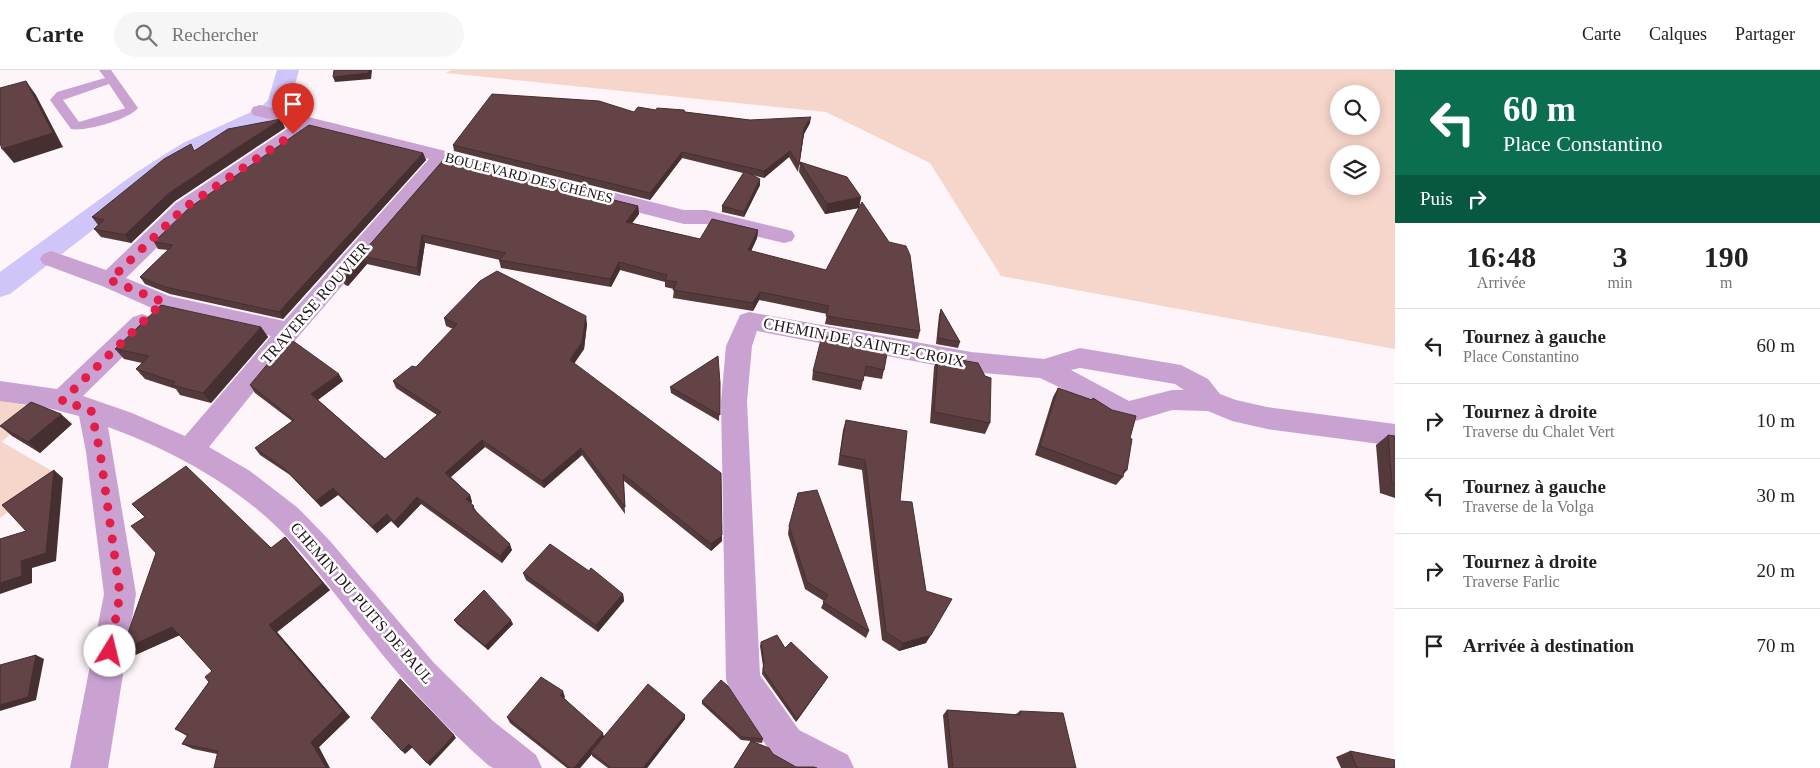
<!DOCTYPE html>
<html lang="fr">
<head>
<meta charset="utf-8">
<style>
  :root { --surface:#fff; --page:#f6f6f6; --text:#222; --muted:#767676; --line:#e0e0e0 }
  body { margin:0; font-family:Georgia,serif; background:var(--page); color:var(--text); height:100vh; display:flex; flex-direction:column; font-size:19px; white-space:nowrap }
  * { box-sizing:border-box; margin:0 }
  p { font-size:16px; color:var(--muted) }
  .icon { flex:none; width:28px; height:28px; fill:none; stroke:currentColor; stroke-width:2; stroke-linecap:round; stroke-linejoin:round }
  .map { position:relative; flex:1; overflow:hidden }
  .side { display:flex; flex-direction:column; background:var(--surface); width:425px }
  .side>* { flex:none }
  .hud { background:#0b6e4f; color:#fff; overflow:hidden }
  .fabs { position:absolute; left:1330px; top:15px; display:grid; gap:10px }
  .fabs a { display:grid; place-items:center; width:50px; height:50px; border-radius:50%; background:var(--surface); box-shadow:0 2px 12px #0003; font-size:25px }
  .pin { position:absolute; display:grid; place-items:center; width:42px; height:42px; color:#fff; margin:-51px -21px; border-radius:50% 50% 50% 0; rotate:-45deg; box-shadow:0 0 5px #0007 }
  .pin .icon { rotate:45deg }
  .me { position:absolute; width:55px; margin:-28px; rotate:9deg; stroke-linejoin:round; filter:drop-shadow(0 0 4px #0008) }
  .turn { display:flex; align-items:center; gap:18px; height:105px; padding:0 25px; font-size:22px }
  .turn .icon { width:65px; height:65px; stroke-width:2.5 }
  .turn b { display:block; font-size:35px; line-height:42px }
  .then { display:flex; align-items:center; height:48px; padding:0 25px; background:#0003; gap:10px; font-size:19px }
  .eta { display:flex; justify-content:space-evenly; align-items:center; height:85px; text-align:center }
  .eta b { font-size:30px; font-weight:700; line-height:35px }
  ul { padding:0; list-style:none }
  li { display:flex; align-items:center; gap:15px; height:75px; padding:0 25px; border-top:1px solid var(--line) }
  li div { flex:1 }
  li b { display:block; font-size:19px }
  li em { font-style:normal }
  header { display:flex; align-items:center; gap:30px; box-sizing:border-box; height:70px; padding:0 25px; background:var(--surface); border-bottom:1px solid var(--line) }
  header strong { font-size:24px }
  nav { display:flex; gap:28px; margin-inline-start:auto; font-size:18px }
  .search { width:350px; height:45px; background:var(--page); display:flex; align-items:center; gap:12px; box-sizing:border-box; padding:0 18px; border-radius:28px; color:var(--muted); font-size:19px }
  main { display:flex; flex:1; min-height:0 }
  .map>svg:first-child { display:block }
  .green { fill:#f6d5ca; fill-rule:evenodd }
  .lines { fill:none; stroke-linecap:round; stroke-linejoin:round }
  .canal { fill:#d0c5f8; fill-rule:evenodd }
  .service { fill:#caa2d2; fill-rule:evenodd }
  .minor { fill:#caa2d2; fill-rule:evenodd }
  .wall { fill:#553a3c }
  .shaded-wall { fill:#452f31 }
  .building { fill:#634346; stroke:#452f31 }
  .route { stroke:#e11d48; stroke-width:9; stroke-dasharray:0 16.2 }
  .labels { text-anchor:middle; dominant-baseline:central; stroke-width:5; stroke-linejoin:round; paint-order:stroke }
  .far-street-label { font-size:14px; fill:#21151b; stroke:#fff }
  .street-label { font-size:16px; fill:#21151b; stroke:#fff }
</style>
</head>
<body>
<header>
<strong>Carte</strong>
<div class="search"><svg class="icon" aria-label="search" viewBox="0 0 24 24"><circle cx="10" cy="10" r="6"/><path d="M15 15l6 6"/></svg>Rechercher</div>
<nav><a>Carte</a><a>Calques</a><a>Partager</a></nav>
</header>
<main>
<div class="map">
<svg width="1395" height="698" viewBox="0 0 1395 698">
  <rect width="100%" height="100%" fill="#fdf5f9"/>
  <g class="green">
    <path d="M451 0H1395V279L1001 206 930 93 826 42 446 3ZM1339 24H1371V56H1339ZM1339 84H1371V116H1339Z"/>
    <path d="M0 330 36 338 2 372 59 405 0 448Z"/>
  </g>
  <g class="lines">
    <path class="canal" d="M277 0H299L290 33 276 48 201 83 155 112 10 224 0 227V202L137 102 183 73 260 38 268 30Z"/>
    <path class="service" d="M99 0H111L138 38C130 49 85 62 71 59L50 30 57 22 105 8ZM109 14 125 38 123 39 79 52 63 30Z"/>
    <g class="minor">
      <path d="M260 35 684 140H706L784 159 792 161 795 166 792 171 784 173 706 154H684L447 94 298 267 209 377 250 401 298 438 330 471 434 593 493 651 536 685 542 698H493L488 695C446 658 408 617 374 574 342 534 313 492 277 457 230 412 169 379 108 357L136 524 108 698H70L104 524 86 382 79 346 48 338 0 331V311L57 319 133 247 142 244 151 247 154 253 151 259 83 326 132 343 185 366 271 266 154 239 102 216 43 194 40 189 43 184 51 181 106 200 176 133 293 55 253 45 251 41 253 37ZM312 60 429 89 284 251 169 226 126 208 192 143Z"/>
      <path d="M749 242 971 282 1044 289 1080 278 1181 295 1208 309 1220 324 1236 330 1267 337 1395 354V376L1267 359 1232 351 1208 341 1172 340 1129 353 1107 347 1063 319 1040 308 971 302 757 261 752 276 747 331 760 605 799 660 848 685 854 698H796L773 686 731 622 726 610 721 331 726 276 740 245ZM1080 298 1175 314 1184 320H1172L1129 331 1071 300Z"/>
    </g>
  </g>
  <g class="wall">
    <path d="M656 40 685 42 750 50 810 53 804 64 798 102 789 87 764 108 752 105 760 115 744 147 722 142V136L743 103 682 88 650 130 454 81 453 75Z"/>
    <path d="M285 58 175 131 131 173 101 167 94 159 98 155 92 147 194 81Z"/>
    <path d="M423 83 426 90 283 249 170 224 145 214 140 207 168 180 158 179 154 172Z"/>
    <path d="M445 88 638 136 639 144 632 153 700 169 758 160 757 168 751 181 920 261 918 269 825 254 827 244 759 230 753 241 673 228 674 219 665 217V212L620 200 611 217 501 198 499 190H500L425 173 420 206 367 194 348 216 345 215 341 208Z"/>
    <path d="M800 92 861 127 859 138 825 144 799 102Z"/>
    <path d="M941 239 960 272 958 278 936 274 939 245Z"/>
    <path d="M444 248 587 254 584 279 574 293 722 471 711 481 624 411 625 444 582 385 544 418 485 377 451 407 470 425 472 432 471 433 477 442 512 480 502 493 421 434 398 458 391 451 377 463 338 425 321 437 290 405 260 385 255 378 292 351 255 323 250 315 343 311 318 330 385 389 437 345 396 318 393 311 416 297 453 259 446 256Z"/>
    <path d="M261 257 268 267 211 333 180 325 176 319 145 309 136 299 142 293 124 289 115 279Z"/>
    <path d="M888 278 884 300 882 309 864 306 861 320 812 310 813 301Z"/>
    <path d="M938 286 990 353 985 364 930 353 934 297Z"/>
    <path d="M720 313 719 351 671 323 670 317Z"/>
    <path d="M1058 318 1091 330 1093 328 1130 368 1127 400 1123 405V407L1116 415 1035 385 1053 327Z"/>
    <path d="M846 350 900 431 926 573 899 581 882 570 862 400 838 395 843 360Z"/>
    <path d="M72 354 40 383 12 366 0 356Z"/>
    <path d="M1388 365 1395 366V428L1380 423 1376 375Z"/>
    <path d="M789 456 869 561 866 568 821 538 824 531 805 519 788 464Z"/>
    <path d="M271 478 330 520 277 562 350 647 319 677 217 684 193 679 182 674 187 666 175 659 209 612 212 601 180 565 133 586 122 580Z"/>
    <path d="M523 503 623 524 624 531 598 562 526 510Z"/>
    <path d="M454 550 513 554 488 580 457 554Z"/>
    <path d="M761 572 826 610 796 652 762 604 763 596 760 576Z"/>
    <path d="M565 627 564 628 604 666 685 649 647 698H608L592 686V684L580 698H567L510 653 507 647Z"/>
    <path d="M702 631 763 669 762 673 752 672 773 684 796 697 734 698 751 671 741 670 702 634Z"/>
    <path d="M947 640 1015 645 1020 641 1076 698H948L943 645Z"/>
    <path d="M1350 681 1395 698H1341L1336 687Z"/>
  </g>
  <g class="shaded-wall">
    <path d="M369 0H372L371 9 335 12 333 7Z"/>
    <path d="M26 11 36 25 63 77 14 93 2 79Z"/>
    <path d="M811 47 810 53 804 64 798 102 804 58Z"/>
    <path d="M281 49 285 58 175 131 131 173 125 165 169 123Z"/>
    <path d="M790 81 789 87 764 108V101Z"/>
    <path d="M682 82V88L650 130V123Z"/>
    <path d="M423 83 426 90 283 249 279 242Z"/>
    <path d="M760 109V115L744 147V142Z"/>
    <path d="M861 127 859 138 825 144 827 134Z"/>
    <path d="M638 136 639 144 627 160 626 152Z"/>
    <path d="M758 160 757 168 748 188V180Z"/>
    <path d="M422 165 425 173 420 206 417 198Z"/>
    <path d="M363 186 367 194 348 216 345 208Z"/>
    <path d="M619 192 620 200 611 217 610 209Z"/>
    <path d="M760 222 759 230 753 241V233Z"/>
    <path d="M586 246 587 254 584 279 572 297 570 290Z"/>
    <path d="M261 257 268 267 211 333 203 323Z"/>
    <path d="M339 304 343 311 316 331 311 324Z"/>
    <path d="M61 344 72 354 40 383 28 372Z"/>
    <path d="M482 370 485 377 448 409 445 403Z"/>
    <path d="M581 378 582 385 544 418 542 411Z"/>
    <path d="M54 400 63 408 56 491 32 498V513L0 524V513L21 491Z"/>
    <path d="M333 418 338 425 321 437 316 431Z"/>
    <path d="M470 425 472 432 469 435 466 429Z"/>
    <path d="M417 427 421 434 398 458 394 452Z"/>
    <path d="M387 444 391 451 377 463 372 457Z"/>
    <path d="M722 465V471L711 481V474Z"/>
    <path d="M285 467 330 520 277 562 350 647 319 677 330 698H326L311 672 269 555Z"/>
    <path d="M510 474 512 480 502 493 500 486Z"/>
    <path d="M623 524 624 531 598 562 596 555Z"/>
    <path d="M511 550 513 554 488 580 485 576Z"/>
    <path d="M172 557 182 564 133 586 122 580Z"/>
    <path d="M931 565 926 573 899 581 903 573Z"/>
    <path d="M36 585 44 589 36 630 0 641V635Z"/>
    <path d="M828 607 826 610 796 652 797 649Z"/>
    <path d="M563 621 565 627 562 630 560 625Z"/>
    <path d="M685 645V649L647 698H643Z"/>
    <path d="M603 663 604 668 591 682 592 684 580 698H574Z"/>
    <path d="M454 665 456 668 430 696 427 693Z"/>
    <path d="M409 674 413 677 405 684 402 681Z"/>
  </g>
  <g class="building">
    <path d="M334 0H369V3L333 7Z"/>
    <path d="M26 11 53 63 2 79 0 73V18Z"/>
    <path d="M492 24 599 31 634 42 638 37 656 40 657 38 684 40 685 42 750 50 811 47 804 58 799 95 790 81 764 101 682 82 650 123 453 75Z"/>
    <path d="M281 49 169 123 125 165 94 159 104 150 92 147 164 89 191 74 194 81 228 59Z"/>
    <path d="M309 55 423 83 279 242 165 217 140 207 173 175 154 172 189 138Z"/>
    <path d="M445 88 638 136 626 152 700 169 712 149 758 160 748 180 826 200 862 132 889 172 906 176 910 185 920 261 826 246 829 236 760 222 753 233 673 220 677 212 665 210 667 205 619 192 610 209 499 190 506 183 422 165 417 198 363 186 345 208H341Z"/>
    <path d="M800 92 847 107 861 127 827 134Z"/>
    <path d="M745 101 760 109 744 142 722 136Z"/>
    <path d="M497 201 586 246 582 272 570 290 721 403 722 465 711 474 623 404 625 437 581 378 542 411 482 370 445 403 470 425 466 429 474 436 472 438 510 474 500 486 417 427 394 452 387 444 372 457 333 418 316 431 285 399 255 378 294 350 250 315 289 268 339 304 311 324 385 389 441 342 393 311 412 296 416 297 457 254 444 248 480 211Z"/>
    <path d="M161 235 261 257 203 323 172 315 175 312 136 299 149 286 115 279Z"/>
    <path d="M941 239 960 272 938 268Z"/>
    <path d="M822 266 888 278 884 300 866 296 863 311 813 301Z"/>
    <path d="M718 286 720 313V345L670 317Z"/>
    <path d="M938 286 978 293 985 306 991 308 990 353 934 342Z"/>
    <path d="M1058 318 1092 330 1093 328 1112 340 1136 346 1130 368 1132 369 1127 400H1124L1123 407 1040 376Z"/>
    <path d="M31 332 61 344 28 372 0 356Z"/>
    <path d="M846 350 907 361 900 431 912 432 926 521 952 529 931 565 903 573 886 562 865 390 840 385Z"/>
    <path d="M1388 365 1395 366V414L1392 413Z"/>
    <path d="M186 396 271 478 285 467 323 513 269 555 343 641 311 672 326 698H214L218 681 182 674 188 665 175 659 209 612 205 607 212 601 172 557 122 580 156 483 131 456 145 447 132 434Z"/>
    <path d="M54 400 46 483 21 491 22 506 0 513V469L26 461 2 435Z"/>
    <path d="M817 420 869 561 823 532 828 525 807 512 789 456 798 423Z"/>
    <path d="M550 474 589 501 591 498 623 524 596 555 523 503Z"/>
    <path d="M484 520 511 550 485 576 454 550Z"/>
    <path d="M777 565 785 578 791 572 828 607 797 649 763 600 764 592 761 572Z"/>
    <path d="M36 585 28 627 0 635V595Z"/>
    <path d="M541 607 563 621 560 625 603 663 574 698H570L507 647Z"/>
    <path d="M400 609 454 665 427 693 409 674 402 681 371 648Z"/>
    <path d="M721 610 728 616 763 669 742 667 702 631Z"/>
    <path d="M648 614 685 645 643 698H611L591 682Z"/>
    <path d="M947 640 1020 645V641L1063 643 1076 698H953Z"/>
    <path d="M751 671 769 678 773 684 796 697H814L817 698H734Z"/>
    <path d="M1350 681 1395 690V698H1357Z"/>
  </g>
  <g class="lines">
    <path class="route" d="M110 581 120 524 100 382 91 340 62 331 163 232 110 210 184 138 293 64"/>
  </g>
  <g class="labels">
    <g class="far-street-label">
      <text transform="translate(529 108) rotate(14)">BOULEVARD DES CHÊNES</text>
    </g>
    <g class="street-label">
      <text transform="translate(315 233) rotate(-49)">TRAVERSE ROUVIER</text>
      <text transform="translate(864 272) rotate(11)">CHEMIN DE SAINTE-CROIX</text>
      <text transform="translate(362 533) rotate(49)">CHEMIN DU PUITS DE PAUL</text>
    </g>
  </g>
</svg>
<div class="fabs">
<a><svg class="icon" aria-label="search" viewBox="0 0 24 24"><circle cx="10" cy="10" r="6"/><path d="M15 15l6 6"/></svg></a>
<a><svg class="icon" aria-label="layers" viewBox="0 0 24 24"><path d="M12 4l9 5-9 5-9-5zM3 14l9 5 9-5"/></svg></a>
</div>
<div class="pin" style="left:293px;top:64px;background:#d93025"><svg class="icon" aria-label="arrive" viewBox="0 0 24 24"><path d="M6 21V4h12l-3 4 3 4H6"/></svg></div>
<svg class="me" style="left:110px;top:581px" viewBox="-20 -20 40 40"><circle r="19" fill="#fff"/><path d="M0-13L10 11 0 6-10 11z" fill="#e11d48"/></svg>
</div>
<section class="side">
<div class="hud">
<div class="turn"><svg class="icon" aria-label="left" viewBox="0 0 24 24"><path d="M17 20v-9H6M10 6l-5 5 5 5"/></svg><div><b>60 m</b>Place Constantino</div></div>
<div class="then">Puis<svg class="icon" aria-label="right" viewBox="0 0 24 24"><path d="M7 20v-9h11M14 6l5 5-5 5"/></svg></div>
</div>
<div class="eta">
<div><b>16:48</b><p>Arrivée</p></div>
<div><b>3</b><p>min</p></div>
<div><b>190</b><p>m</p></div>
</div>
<ul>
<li><svg class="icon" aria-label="left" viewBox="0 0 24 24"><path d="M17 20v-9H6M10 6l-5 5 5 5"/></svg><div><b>Tournez à gauche</b><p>Place Constantino</p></div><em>60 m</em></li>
<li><svg class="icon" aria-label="right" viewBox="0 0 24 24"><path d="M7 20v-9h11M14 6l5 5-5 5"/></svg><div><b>Tournez à droite</b><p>Traverse du Chalet Vert</p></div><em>10 m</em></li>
<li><svg class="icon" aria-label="left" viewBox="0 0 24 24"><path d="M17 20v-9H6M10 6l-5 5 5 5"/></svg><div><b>Tournez à gauche</b><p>Traverse de la Volga</p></div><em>30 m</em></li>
<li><svg class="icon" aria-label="right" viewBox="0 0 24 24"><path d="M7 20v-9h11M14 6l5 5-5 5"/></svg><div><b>Tournez à droite</b><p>Traverse Farlic</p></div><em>20 m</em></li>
<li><svg class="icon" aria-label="arrive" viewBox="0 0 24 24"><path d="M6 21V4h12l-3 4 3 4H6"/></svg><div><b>Arrivée à destination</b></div><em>70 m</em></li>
</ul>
</section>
</main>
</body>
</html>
